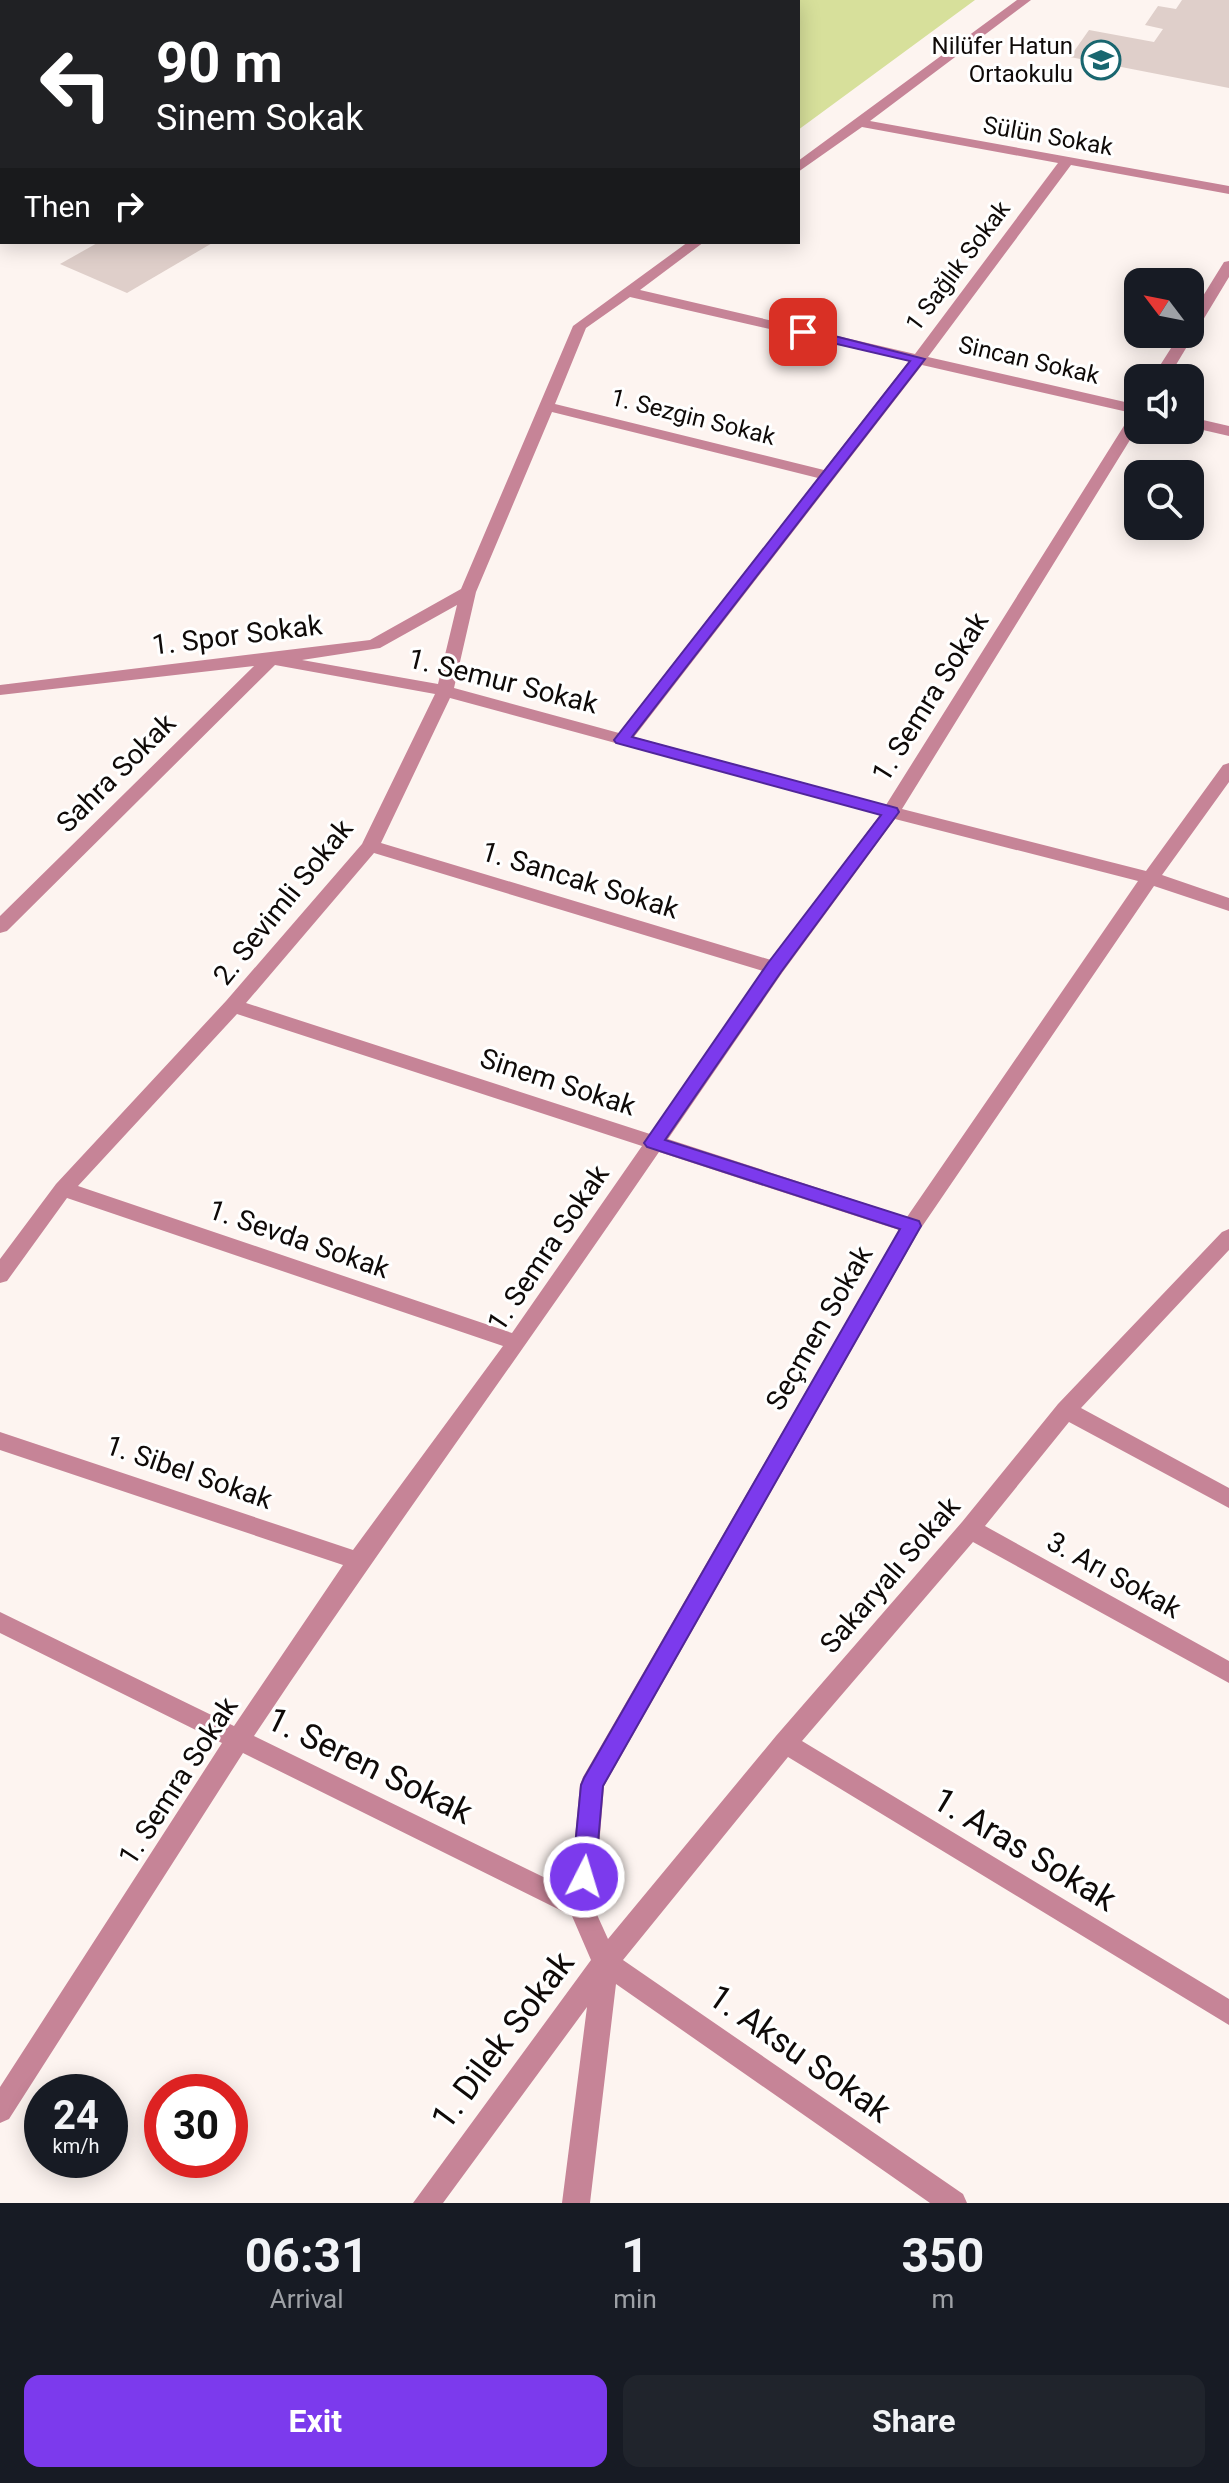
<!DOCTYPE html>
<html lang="en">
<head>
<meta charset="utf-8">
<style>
  :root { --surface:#171b24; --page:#20242c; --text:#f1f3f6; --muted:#9ea1a6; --accent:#7c3aed }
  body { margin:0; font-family:Roboto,sans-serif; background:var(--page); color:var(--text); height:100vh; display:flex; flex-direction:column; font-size:30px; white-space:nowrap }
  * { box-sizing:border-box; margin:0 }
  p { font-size:26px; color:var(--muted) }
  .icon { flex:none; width:44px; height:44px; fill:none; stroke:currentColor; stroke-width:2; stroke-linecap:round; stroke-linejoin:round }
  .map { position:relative; height:2203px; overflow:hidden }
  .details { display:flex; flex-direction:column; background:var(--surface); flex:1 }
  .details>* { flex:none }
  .banner { position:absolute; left:0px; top:0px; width:800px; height:244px; box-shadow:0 4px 20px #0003; background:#202124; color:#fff; overflow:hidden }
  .needle { width:52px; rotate:302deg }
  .buttons { position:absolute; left:1124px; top:268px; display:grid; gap:16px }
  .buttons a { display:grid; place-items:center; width:80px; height:80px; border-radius:16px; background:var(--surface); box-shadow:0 4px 20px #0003; font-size:40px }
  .speed { position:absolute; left:24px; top:2074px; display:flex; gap:16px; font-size:40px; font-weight:700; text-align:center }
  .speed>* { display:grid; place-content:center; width:104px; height:104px; border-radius:50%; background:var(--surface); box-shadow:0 4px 20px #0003; line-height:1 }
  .speed small { font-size:20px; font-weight:400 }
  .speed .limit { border:12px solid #d22; background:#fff; color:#111 }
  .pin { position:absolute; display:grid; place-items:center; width:68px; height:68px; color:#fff; margin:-34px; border-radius:16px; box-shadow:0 4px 12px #0006 }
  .me { position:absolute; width:88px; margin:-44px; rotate:5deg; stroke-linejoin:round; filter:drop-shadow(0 0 6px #0008) }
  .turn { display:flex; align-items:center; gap:28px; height:168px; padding:0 24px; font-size:36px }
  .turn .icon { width:104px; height:104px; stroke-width:2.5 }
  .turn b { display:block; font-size:56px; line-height:68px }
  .then { display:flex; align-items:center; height:76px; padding:0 24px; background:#0003; gap:16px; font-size:30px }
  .eta { display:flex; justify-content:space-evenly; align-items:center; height:136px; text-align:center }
  .eta b { font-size:48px; font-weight:700; line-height:56px }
  .primary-button { display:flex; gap:16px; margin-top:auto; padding:16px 24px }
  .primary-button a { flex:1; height:92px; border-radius:16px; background:var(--accent); color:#fff; font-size:32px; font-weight:700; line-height:92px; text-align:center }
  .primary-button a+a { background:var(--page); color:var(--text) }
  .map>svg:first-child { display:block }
  .green { fill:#d7e09b }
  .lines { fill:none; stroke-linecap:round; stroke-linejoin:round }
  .river { fill:#06c7ca; fill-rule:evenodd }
  .building { fill:#dfcfca }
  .path { stroke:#9e9794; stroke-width:4; stroke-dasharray:6 3; stroke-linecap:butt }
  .street { fill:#c68497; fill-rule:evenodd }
  .primary { fill:#8f154b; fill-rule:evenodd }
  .route { fill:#7c3aed; stroke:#51269a; stroke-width:2 }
  .labels { text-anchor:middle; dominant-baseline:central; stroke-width:6; stroke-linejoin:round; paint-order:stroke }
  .far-poi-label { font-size:24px; fill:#0f0a08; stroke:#fff; text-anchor:end }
  .far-street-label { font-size:24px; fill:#0f0a08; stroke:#fff }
  .street-label { font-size:28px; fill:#0f0a08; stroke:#fff }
  .near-street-label { font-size:34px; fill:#0f0a08; stroke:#fff }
</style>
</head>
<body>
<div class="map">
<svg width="1229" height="2203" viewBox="0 0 1229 2203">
  <rect width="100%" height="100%" fill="#fdf4f0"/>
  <g class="green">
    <path d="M0 0H322L2 2 0 173Z"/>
    <path d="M515 0H975L798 130V2H512Z"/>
  </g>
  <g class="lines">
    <g class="river">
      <path d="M169 0H236L168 2Z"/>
      <path d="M0 115H2L0 158Z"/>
    </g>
  </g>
  <g class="building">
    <path d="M1182 0H1229V88L1070 57 1089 30 1154 42 1163 29 1145 25 1158 6 1176 9Z"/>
    <path d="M99 242H214L127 293 60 264Z"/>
  </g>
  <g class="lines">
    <path class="path" d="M102 2 105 0"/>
    <g class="street">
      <path d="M1017 0H1031L870 121 1229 186V194L1071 165 928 357 1138 405V427L902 809 1146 871 1223 765 1229 763V782L1162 875 1229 898V911L1154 886 919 1231 604 1786 594 1908 608 1939 776 1736 962 1522 1058 1404 1222 1232 1229 1229V1250L1081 1408 1229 1488V1508L1069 1422 985 1526 1229 1661V1683L973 1542 802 1741 1229 1999V2025L788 1757 623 1960 963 2194 967 2203H930L616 1984 590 2203H562L587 2007 443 2203H413L591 1960 572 1916 243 1753 9 2119 0 2123V2087L222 1743 0 1633V1612L234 1726 343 1565 0 1450V1432L353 1550 503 1346 67 1198 7 1281 0 1283V1259L56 1184 226 1001 362 844 435 694 275 665 7 931 0 933V916L254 666 0 695V685L370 640 461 589 573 326 688 242H704L640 290 915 354 1058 163 862 127 798 172V161ZM630 297 909 361 824 470 555 404 586 328ZM922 365 1132 413 886 805 634 737ZM552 412 818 478 619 733 454 688 476 592ZM457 605 438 684 302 660 380 648ZM450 698 880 815 771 960 381 843ZM895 819 1138 881 907 1217 668 1139 782 973ZM374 853 763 971 650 1134 246 1003ZM237 1014 642 1146 512 1333 78 1186ZM659 1152 899 1230 583 1777 580 1785 570 1890 254 1736C386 1538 526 1347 659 1152Z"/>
      <path d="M1229 261V277L1168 378H1152L1180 334H1190V317L1224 262Z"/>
      <path d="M1190 417 1229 426V436L1190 427Z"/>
    </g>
    <path class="primary" d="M0 210H2L0 219Z"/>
  </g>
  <path class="route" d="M803 328 925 359 632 737 897 808 899 812 781 972 665 1140 919 1221 921 1226 603 1786 595 1877 592 1884 584 1887 576 1884 572 1877 581 1785 584 1778 900 1229 647 1147 644 1143 768 963 881 815 616 743 614 740 910 361 798 335V329Z"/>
  <defs>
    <g id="school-ring" transform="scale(2)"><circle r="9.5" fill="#fff" stroke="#19666f" stroke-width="1.5"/><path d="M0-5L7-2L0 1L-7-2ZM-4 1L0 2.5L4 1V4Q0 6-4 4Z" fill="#19666f"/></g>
  </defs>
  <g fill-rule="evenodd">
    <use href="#school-ring" x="1101" y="60"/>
  </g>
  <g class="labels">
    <g class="far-poi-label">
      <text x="1073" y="46">Nilüfer Hatun<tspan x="1073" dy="28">Ortaokulu</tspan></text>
    </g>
    <g class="far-street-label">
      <text transform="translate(1048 136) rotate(10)">Sülün Sokak</text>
      <text transform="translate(958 266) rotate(-53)">1 Sağlık Sokak</text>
      <text transform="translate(1029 360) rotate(13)">Sincan Sokak</text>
      <text transform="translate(693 417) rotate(14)">1. Sezgin Sokak</text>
    </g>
    <g class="street-label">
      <text transform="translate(237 635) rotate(-7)">1. Spor Sokak</text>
      <text transform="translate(503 681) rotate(14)">1. Semur Sokak</text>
      <text transform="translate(930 697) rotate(-58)">1. Semra Sokak</text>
      <text transform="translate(116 773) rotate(-45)">Sahra Sokak</text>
      <text transform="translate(580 880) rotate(17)">1. Sancak Sokak</text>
      <text transform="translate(283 902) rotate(-51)">2. Sevimli Sokak</text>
      <text transform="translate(558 1082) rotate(18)">Sinem Sokak</text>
      <text transform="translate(299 1239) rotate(19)">1. Sevda Sokak</text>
      <text transform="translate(548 1248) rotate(-56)">1. Semra Sokak</text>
      <text transform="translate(819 1328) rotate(-60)">Seçmen Sokak</text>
      <text transform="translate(189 1472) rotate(19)">1. Sibel Sokak</text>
      <text transform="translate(890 1575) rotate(-49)">Sakaryalı Sokak</text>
      <text transform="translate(1114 1575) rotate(29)">3. Arı Sokak</text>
      <text transform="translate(178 1781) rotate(-57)">1. Semra Sokak</text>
    </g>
    <g class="near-street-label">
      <text transform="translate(370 1765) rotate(26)">1. Seren Sokak</text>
      <text transform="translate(1025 1849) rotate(31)">1. Aras Sokak</text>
      <text transform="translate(502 2040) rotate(-53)">1. Dilek Sokak</text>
      <text transform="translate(800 2053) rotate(35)">1. Aksu Sokak</text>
    </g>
  </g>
</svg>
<div class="buttons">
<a><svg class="needle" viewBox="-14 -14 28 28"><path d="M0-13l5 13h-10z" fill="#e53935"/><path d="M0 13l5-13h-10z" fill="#9ea1a6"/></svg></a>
<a><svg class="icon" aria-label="sound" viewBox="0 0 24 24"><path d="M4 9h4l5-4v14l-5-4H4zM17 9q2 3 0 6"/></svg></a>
<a><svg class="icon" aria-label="search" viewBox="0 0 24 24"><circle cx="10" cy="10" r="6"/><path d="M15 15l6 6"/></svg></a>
</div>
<div class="speed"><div>24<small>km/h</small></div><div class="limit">30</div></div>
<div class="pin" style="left:803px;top:332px;background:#d93025"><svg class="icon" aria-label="arrive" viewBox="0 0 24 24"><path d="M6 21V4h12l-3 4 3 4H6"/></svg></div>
<svg class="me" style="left:584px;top:1877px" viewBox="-20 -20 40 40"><circle r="17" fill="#7c3aed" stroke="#fff" stroke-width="3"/><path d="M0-11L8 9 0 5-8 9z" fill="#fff"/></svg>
<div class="banner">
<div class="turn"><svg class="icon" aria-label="left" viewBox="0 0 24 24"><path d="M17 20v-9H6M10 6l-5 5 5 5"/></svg><div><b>90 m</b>Sinem Sokak</div></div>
<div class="then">Then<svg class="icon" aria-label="right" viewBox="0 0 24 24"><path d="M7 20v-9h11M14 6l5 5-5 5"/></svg></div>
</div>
</div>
<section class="details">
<div class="eta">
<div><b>06:31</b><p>Arrival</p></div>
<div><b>1</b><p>min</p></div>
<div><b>350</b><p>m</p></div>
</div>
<div class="primary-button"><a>Exit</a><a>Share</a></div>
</section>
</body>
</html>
